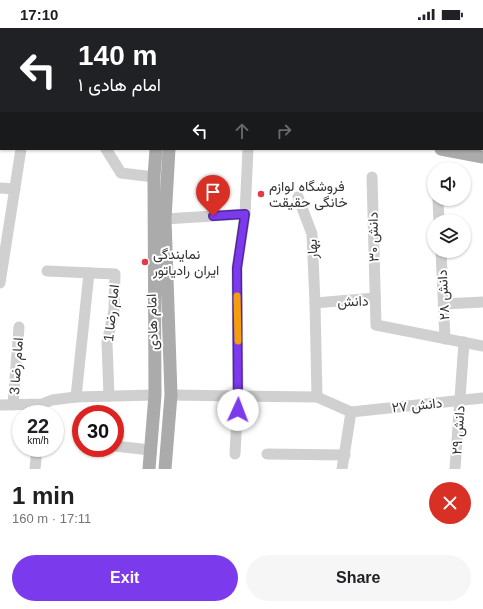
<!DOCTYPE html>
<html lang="en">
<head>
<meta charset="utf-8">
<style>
  :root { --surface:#fff; --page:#f6f6f6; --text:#202124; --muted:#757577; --accent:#7c3aed }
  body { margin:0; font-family:Helvetica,Vazirmatn,sans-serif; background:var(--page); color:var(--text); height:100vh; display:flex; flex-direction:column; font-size:15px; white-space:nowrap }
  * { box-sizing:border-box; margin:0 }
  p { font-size:13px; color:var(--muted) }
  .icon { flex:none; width:22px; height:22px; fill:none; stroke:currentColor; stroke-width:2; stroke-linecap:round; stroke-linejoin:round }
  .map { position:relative; height:441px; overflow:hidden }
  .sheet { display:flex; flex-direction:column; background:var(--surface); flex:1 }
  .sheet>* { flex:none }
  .banner { position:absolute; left:0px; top:0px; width:483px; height:122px; box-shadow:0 1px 3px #0004; background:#202124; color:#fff; overflow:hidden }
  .tools { position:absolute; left:427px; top:134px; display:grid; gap:8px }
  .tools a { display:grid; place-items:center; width:44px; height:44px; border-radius:50%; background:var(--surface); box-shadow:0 1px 3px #0004; font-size:20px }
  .speed { position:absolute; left:12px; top:377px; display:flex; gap:8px; font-size:20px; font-weight:700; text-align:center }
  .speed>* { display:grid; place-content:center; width:52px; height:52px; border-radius:50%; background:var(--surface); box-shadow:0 1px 3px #0004; line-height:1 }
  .speed small { font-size:10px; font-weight:400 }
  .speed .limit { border:6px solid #d22; background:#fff; color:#111 }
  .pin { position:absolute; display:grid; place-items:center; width:34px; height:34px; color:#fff; margin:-41px -17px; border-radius:50% 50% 50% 0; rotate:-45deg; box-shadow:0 0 4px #0007 }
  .pin .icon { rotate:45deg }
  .me { position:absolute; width:44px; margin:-22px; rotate:2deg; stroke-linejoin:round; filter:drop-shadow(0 0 3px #0008) }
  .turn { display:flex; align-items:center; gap:14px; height:84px; padding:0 12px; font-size:18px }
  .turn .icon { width:52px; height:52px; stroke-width:2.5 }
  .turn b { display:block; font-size:28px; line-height:34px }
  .lanes { display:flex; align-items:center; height:38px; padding:0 12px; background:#0003; justify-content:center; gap:20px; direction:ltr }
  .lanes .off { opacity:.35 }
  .round { display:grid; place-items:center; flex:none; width:42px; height:42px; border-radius:21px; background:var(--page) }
  .headline { display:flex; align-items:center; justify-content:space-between; height:68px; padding:0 12px }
  h1 { font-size:24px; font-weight:700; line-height:30px }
  .primary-button { display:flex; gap:8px; margin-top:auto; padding:8px 12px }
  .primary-button a { flex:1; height:46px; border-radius:24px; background:var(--accent); color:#fff; font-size:16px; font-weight:700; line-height:46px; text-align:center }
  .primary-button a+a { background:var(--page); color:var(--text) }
  .status { display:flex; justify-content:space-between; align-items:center; height:28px; padding:0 20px; background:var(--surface); direction:ltr }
  .status svg { height:11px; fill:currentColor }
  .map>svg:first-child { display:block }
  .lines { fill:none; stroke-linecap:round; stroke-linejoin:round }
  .minor { stroke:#d0d0d0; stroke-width:11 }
  .major { stroke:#ababab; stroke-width:13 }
  .route-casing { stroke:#51269a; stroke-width:10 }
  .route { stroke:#7c3aed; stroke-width:7 }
  .slow { stroke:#f59e0b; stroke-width:7 }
  .poi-dot { fill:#e63946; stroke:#fff; stroke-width:1.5 }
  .labels { text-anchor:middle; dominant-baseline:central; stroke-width:4; stroke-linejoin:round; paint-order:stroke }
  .poi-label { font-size:14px; fill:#333; stroke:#fff; text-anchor:start }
  .street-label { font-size:14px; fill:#333; stroke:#fff }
</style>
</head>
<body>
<div class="status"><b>17:10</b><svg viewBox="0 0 49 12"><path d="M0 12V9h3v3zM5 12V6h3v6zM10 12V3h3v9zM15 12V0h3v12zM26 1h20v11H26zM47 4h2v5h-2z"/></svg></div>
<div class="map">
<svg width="483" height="441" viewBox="0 0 483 441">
  <rect width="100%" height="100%" fill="#fff"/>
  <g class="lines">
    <g class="minor">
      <path d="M270 0V1"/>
      <path d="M45 1V0"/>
      <path d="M84 1V0"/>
      <path d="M157 1V0"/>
      <path d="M172 1 173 0"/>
      <path d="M397 1V0"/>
      <path d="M482 95 483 99"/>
      <path d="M0 100H1"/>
      <path d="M106 121 121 145 154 149"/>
      <path d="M372 149 376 297 483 318"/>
      <path d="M0 160 15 161"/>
      <path d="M298 169 312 206 315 275"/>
      <path d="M438 171 439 193"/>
      <path d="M165 191 245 186"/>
      <path d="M441 223 445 311"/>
      <path d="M47 243 115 246 114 282 107 315 109 368"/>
      <path d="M0 255 21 121"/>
      <path d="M444 276 483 274"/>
      <path d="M171 367 317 369 351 384"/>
      <path d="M76 369 89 245"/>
      <path d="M317 369 315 275 375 270"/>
      <path d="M0 377 42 376 52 372 76 369 155 367"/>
      <path d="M13 377 19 299"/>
      <path d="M351 384 483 370"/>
      <path d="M115 418 150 422"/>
      <path d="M235 426 238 368 237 240 245 186 248 121"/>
      <path d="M267 426 345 427"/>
      <path d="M35 441 37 420"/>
      <path d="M342 441 351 384"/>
      <path d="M455 441 464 314"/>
    </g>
    <g class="major">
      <path d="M0 20 1 21"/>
      <path d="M441 121 483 129"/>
      <path d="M149 441 155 367 154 149 156 121"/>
      <path d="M165 441 171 367 165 191 169 121"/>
    </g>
  </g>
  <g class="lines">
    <g class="route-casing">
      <path id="route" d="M213 188 245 186 237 240 238 382"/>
    </g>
    <use href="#route" class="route"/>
    <path class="slow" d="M237 268 238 313"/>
  </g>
  <g class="poi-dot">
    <circle cx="261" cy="166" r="4"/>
    <circle cx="145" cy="234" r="4"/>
  </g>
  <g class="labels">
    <g class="poi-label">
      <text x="269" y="158">فروشگاه لوازم<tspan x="269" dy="16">خانگی حقیقت</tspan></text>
      <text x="153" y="226">نمایندگی<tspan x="153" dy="16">ایران رادیاتور</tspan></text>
    </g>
    <g class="street-label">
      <text transform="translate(373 209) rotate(-91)">دانش ۳۰</text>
      <text transform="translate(312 221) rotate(-93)">بهار</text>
      <text transform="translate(443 267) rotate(-93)">دانش ۲۸</text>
      <text transform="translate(353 273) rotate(-2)">دانش</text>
      <text transform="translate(111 285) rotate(-84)">امام رضا 1</text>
      <text transform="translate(152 294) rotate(-92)">امام هادی</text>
      <text transform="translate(16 338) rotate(-86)">امام رضا 3</text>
      <text transform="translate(417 377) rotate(-6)">دانش ۲۷</text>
      <text transform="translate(458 402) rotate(-86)">دانش ٢٩</text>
    </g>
  </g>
</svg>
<div class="tools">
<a><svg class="icon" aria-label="sound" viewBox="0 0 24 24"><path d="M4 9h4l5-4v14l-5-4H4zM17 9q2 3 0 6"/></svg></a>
<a><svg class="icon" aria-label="layers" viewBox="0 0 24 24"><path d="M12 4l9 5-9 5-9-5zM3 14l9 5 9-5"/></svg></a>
</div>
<div class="speed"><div>22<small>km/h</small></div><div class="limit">30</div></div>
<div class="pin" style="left:213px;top:188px;background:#d93025"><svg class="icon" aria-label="arrive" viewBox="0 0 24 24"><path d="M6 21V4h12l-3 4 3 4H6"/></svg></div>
<svg class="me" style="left:238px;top:382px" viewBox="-20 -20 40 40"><circle r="19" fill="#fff"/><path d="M0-13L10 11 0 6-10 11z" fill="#7c3aed"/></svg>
<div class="banner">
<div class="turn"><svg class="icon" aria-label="left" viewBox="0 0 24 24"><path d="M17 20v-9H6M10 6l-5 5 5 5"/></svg><div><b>140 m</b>امام هادی ١</div></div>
<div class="lanes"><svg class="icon" aria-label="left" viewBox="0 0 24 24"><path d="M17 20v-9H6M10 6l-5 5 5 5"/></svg><svg class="icon off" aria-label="ahead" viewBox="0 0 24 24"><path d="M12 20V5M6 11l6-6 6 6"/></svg><svg class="icon off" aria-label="right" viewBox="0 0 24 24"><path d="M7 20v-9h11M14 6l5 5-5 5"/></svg></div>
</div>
</div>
<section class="sheet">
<div class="headline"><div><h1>1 min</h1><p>160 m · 17:11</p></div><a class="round" style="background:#d93025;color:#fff"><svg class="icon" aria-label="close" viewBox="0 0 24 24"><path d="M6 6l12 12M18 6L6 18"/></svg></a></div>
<div class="primary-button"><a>Exit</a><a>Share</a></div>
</section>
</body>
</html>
